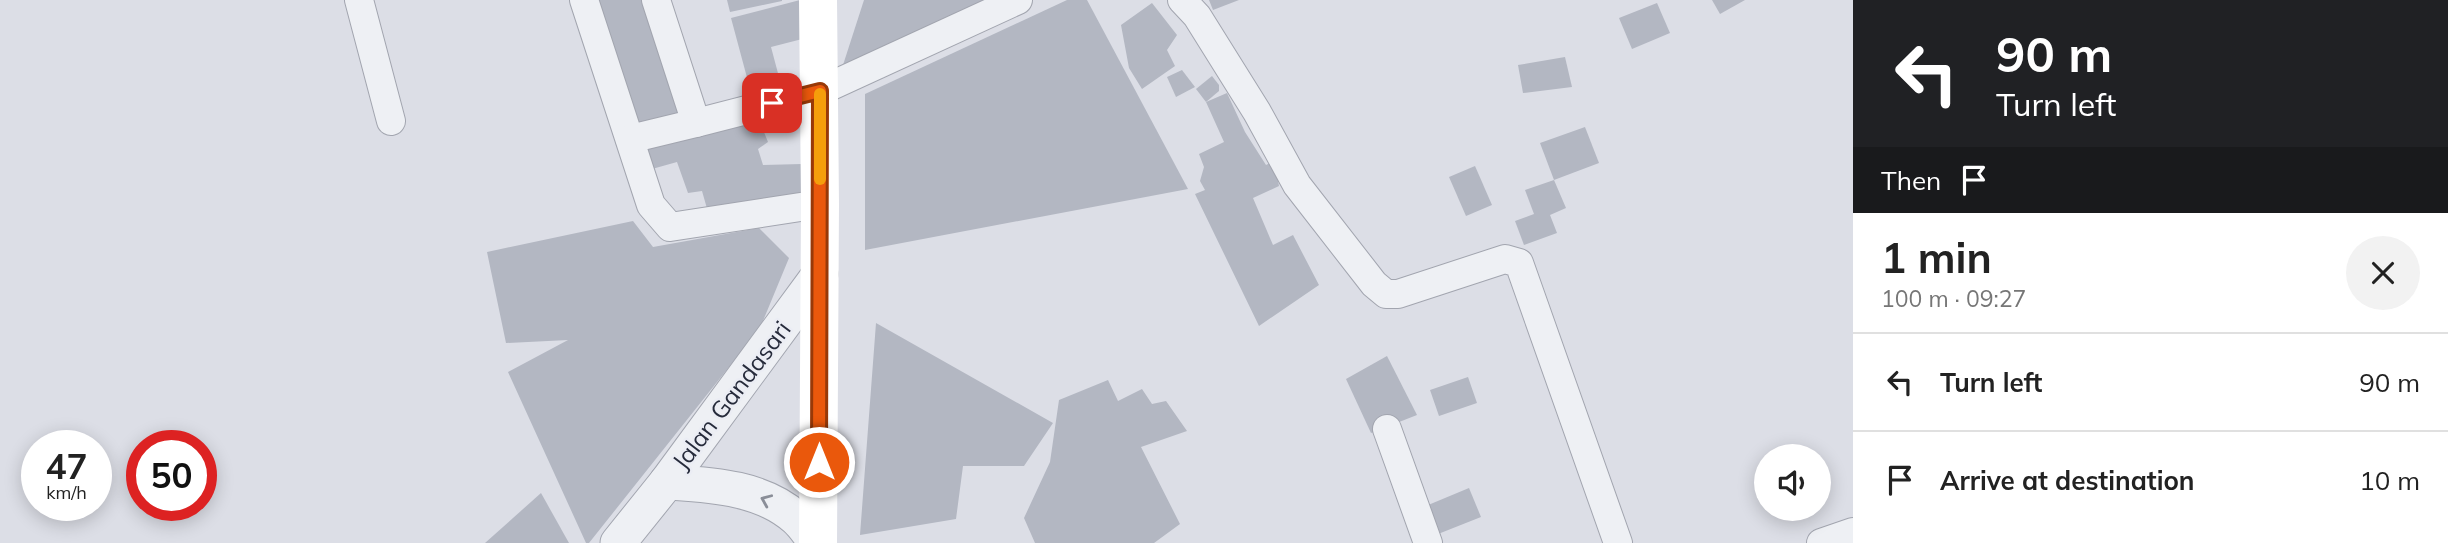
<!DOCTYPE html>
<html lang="en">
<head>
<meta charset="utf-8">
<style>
  :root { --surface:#fff; --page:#f2f2f2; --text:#222; --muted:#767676; --line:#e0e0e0 }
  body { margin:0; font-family:Mulish,sans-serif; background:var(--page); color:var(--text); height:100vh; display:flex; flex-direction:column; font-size:26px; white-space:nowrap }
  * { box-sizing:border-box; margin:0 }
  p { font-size:23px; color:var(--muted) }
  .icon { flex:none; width:38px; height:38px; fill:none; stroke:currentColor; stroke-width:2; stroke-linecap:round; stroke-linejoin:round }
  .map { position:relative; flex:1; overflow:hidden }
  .drawer { display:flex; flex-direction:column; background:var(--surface); width:595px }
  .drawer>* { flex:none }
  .hud { background:#202124; color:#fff; overflow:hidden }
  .fabs { position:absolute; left:1754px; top:444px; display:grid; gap:14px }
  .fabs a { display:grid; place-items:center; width:77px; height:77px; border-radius:50%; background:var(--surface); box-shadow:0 4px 18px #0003; font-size:35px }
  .speed { position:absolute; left:21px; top:430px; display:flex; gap:14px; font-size:35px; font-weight:700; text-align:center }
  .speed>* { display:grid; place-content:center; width:91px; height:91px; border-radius:50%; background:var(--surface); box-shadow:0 4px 18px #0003; line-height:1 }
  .speed small { font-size:18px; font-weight:400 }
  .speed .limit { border:10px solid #d22; background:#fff; color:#111 }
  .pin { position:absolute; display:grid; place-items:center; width:60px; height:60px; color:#fff; margin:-30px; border-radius:14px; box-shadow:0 4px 10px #0006 }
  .me { position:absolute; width:77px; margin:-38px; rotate:0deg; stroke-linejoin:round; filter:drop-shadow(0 0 5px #0008) }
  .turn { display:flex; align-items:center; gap:24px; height:147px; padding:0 28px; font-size:32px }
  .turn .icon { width:91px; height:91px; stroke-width:2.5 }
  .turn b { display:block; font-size:49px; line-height:60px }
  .then { display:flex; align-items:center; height:66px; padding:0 28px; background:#0003; gap:14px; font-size:26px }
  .round { display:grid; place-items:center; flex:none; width:74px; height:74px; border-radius:37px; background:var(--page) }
  .head { display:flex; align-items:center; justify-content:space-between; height:119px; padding:0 28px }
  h1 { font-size:42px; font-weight:700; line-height:52px }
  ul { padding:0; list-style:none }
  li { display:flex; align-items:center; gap:21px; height:98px; padding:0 28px; border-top:2px solid var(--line) }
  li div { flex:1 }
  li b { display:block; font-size:26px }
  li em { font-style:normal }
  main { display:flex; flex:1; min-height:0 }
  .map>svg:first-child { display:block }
  .building { fill:#b3b7c2 }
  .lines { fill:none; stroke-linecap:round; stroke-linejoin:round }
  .minor-casing { stroke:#a2a5af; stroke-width:30 }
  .tertiary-casing { stroke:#a2a5af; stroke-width:37 }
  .minor { stroke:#eef0f4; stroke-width:28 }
  .tertiary { stroke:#eef0f4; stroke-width:35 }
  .secondary { stroke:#fff; stroke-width:38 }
  .oneway { stroke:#8a8e98 }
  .route-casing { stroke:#983908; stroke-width:18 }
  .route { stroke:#ea580c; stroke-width:12 }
  .slow { stroke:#f59e0b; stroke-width:12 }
  .labels { text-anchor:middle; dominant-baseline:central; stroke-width:5; stroke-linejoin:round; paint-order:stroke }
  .street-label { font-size:24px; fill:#262b3b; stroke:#ebedf4 }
</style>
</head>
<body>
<main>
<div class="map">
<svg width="1853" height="543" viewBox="0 0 1853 543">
  <rect width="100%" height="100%" fill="#dcdee6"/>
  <g class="building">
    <path d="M595 0H642L683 112 637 125Z"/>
    <path d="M727 0H782V1L730 12Z"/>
    <path d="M800 0 810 37 771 47 779 77 749 85 731 18Z"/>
    <path d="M864 0H1001L843 65Z"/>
    <path d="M1067 0H1087L1188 189 865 250V94Z"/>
    <path d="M1209 0H1239L1213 10Z"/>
    <path d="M1712 0H1745L1720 14Z"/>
    <path d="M1152 3 1177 35 1167 50 1175 66 1142 89 1129 68 1121 25Z"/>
    <path d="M1657 3 1670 33 1632 49 1619 18Z"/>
    <path d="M1565 57 1572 87 1523 93 1518 65Z"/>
    <path d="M1182 70 1195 87 1176 97 1167 77Z"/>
    <path d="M1212 76 1219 85V91L1206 102 1196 89Z"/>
    <path d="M1227 93 1245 132 1266 165 1274 161 1279 186 1253 198 1273 245 1293 235 1319 285 1259 326 1195 194 1205 190 1200 181 1204 167 1199 154 1224 142 1206 102Z"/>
    <path d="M757 115 768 142 758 149 763 165 802 164 803 192 708 212 702 191 688 193 677 162 652 169 646 148Z"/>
    <path d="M1585 127 1599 163 1554 180 1540 143Z"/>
    <path d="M1475 166 1492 205 1466 216 1449 177Z"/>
    <path d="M1554 180 1566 208 1550 215 1557 233 1524 245 1515 221 1534 214 1525 190Z"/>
    <path d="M633 221 653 247 759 228 789 258 760 328 589 543H586L508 372 568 340 506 343 487 252Z"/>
    <path d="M876 323 1053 423 1024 466H963L956 519 860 535Z"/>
    <path d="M1387 356 1417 415 1371 433 1346 379Z"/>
    <path d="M1468 377 1477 403 1439 416 1430 390Z"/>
    <path d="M1108 380 1118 401 1142 389 1152 404 1166 401 1187 431 1141 447 1180 524 1154 543H1035L1024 518 1050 462 1059 400Z"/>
    <path d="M1469 488 1481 517 1433 536 1421 508Z"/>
    <path d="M541 493 569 543H485Z"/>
  </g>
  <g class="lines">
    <g class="minor-casing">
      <g id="minor">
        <path d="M359 0 391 121"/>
        <path d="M584 0 651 205 670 227 820 204"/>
        <path d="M656 0 696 123 820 91 1018 0"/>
        <path d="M1182 0 1197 16 1257 112 1297 185 1374 284 1386 294H1398L1505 259 1519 263 1618 543"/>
        <path d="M630 139 696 123"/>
        <path d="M1387 429 1428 543"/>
        <path d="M1821 543 1853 532"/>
      </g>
    </g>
    <g class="tertiary-casing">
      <g id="tertiary">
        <path d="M667 482C711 485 761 487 796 518 804 525 810 535 817 543"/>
        <path d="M618 543 667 482 820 274"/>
      </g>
    </g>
    <use href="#minor" class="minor"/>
    <use href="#tertiary" class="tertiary"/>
    <path class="secondary" d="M818 0 820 204 818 543"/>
  </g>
  <defs><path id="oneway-chevron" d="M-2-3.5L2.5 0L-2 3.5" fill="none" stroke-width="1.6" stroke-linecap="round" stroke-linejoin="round" transform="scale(1.75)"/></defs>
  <use class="oneway" href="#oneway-chevron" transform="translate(766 500) rotate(-157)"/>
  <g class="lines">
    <g class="route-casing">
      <path id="route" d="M772 103 820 91 819 462"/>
    </g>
    <use href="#route" class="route"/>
    <path class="slow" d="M820 94V179"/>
  </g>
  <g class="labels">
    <g class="street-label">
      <text transform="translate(731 395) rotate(-53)">Jalan Gandasari</text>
    </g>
  </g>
</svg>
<div class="fabs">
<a><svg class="icon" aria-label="sound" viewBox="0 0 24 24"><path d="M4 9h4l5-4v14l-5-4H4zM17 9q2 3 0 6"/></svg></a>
</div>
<div class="speed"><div>47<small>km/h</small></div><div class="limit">50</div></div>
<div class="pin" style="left:772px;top:103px;background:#d93025"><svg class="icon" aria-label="arrive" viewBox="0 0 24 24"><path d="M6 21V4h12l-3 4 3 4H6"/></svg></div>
<svg class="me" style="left:819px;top:462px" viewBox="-20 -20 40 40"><circle r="17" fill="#ea580c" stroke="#fff" stroke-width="3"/><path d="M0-11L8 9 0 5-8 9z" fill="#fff"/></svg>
</div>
<section class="drawer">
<div class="hud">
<div class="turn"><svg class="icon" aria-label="left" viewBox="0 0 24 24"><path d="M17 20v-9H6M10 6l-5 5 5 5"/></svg><div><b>90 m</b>Turn left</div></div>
<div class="then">Then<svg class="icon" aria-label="arrive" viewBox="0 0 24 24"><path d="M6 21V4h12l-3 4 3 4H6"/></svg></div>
</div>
<div class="head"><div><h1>1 min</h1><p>100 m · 09:27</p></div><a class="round"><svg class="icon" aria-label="close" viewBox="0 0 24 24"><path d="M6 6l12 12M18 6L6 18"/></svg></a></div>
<ul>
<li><svg class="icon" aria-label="left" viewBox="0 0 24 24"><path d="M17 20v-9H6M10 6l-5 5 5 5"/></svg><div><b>Turn left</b></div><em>90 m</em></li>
<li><svg class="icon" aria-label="arrive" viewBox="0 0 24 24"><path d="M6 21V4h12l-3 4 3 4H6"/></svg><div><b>Arrive at destination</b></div><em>10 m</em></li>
</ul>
</section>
</main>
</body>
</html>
